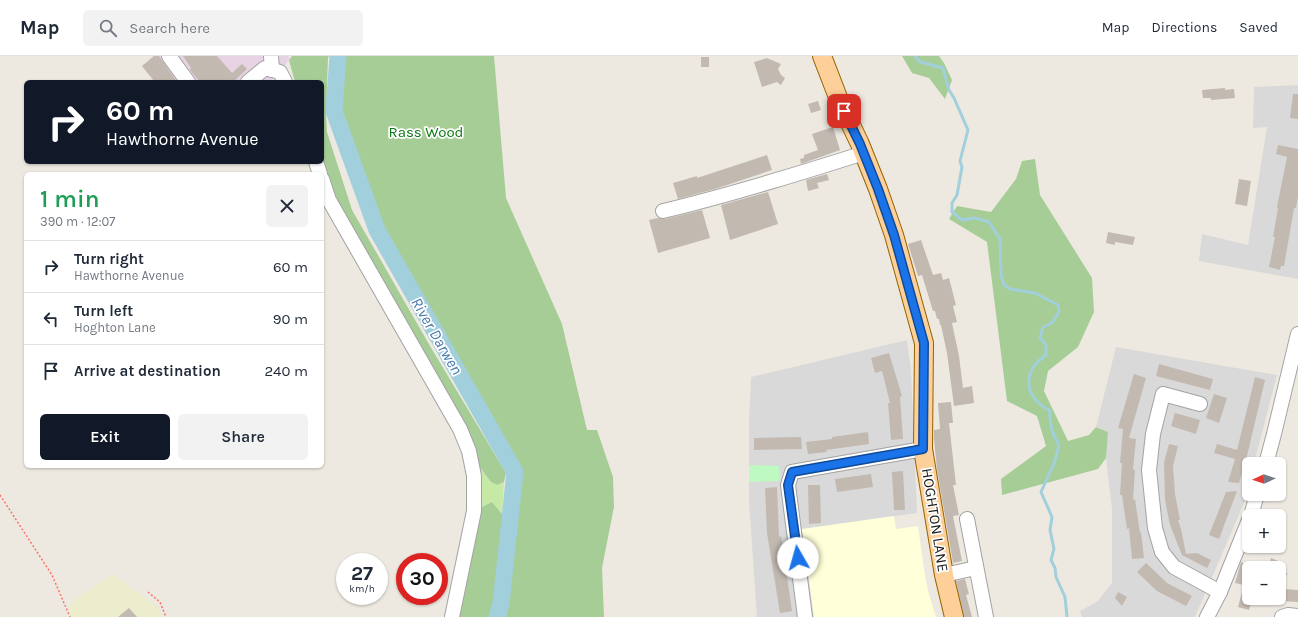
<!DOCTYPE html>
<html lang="en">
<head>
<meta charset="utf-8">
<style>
  :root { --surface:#fff; --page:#f2f2f3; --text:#1f2937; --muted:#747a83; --line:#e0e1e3; --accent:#111827 }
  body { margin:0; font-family:Karla,sans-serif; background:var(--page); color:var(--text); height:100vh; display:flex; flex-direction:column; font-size:15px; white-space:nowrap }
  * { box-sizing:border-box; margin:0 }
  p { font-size:13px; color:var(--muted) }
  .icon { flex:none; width:22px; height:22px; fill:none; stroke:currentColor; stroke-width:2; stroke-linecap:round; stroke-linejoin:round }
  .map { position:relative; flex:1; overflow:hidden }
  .side { position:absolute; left:24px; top:116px; width:300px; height:296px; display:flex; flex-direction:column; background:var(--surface); border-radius:6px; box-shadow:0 1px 3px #0004 }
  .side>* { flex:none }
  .banner { position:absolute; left:24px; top:24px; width:300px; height:84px; border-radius:6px; box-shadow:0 1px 3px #0004; background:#111827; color:#fff; overflow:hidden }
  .needle { width:26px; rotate:267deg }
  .controls { position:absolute; left:1242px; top:401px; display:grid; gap:8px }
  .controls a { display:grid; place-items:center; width:44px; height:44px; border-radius:6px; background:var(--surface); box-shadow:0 1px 3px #0004; font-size:20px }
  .speed { position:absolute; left:336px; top:497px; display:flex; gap:8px; font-size:20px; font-weight:700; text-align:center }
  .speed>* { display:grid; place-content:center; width:52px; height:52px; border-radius:50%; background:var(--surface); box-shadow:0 1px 3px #0004; line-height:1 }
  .speed small { font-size:10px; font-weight:400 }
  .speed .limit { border:6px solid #d22; background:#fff; color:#111 }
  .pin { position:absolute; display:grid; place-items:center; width:34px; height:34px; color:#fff; margin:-17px; border-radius:8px; box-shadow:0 2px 6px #0006 }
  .me { position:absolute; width:44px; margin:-22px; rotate:353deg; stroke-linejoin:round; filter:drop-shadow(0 0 3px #0008) }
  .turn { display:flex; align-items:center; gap:14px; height:84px; padding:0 16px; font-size:18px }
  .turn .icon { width:52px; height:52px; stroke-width:2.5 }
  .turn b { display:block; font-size:28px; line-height:34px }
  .round { display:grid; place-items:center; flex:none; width:42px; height:42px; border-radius:6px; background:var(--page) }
  .head { display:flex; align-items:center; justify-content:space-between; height:68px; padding:0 16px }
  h1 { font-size:24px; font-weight:600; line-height:30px; color:#1e9e55 }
  .primary-button { display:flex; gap:8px; margin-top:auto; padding:8px 16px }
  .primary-button a { flex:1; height:46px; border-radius:6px; background:var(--accent); color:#fff; font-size:16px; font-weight:600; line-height:46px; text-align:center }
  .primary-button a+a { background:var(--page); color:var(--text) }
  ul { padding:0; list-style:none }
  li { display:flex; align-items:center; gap:12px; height:52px; padding:0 16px; border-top:1px solid var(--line) }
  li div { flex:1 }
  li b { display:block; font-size:15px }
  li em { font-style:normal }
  header { display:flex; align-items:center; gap:24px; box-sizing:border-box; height:56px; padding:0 20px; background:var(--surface); border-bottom:1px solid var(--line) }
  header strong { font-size:19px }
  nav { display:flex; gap:22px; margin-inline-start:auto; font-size:14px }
  .search { width:280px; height:36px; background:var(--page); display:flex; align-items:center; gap:10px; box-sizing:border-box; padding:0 14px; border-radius:6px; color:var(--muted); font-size:15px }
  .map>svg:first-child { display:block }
  .residential { fill:#dad9d9 }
  .industrial { fill:#e7d3e3 }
  .education { fill:#ffffd9 }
  .farmland { fill:#ebedcc }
  .grass { fill:#c7e9a6 }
  .forest { fill:#a6cd96 }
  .park { fill:#bdf9c1 }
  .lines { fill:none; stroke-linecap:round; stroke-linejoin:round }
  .stream { stroke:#a1cfdc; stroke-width:3 }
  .river { stroke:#a1cfdc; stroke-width:17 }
  .building { fill:#c2b9b1 }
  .minor-casing { stroke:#a3a3a3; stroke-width:16 }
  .major-casing { stroke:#946200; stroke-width:20 }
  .path { stroke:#fa7566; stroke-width:1.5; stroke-dasharray:2 2; stroke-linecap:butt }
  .minor { stroke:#fff; stroke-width:14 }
  .major { stroke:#fcd098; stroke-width:18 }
  .route-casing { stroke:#114b97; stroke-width:10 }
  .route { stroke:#1a73e8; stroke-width:7 }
  .labels { text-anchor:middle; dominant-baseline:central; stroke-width:3.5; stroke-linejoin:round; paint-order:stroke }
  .park-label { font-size:15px; fill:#0b7914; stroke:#fff }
  .street-label { font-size:15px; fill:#1c1c1c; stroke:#fff }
  .water-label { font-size:16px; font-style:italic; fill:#497aab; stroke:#fff }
</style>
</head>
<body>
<header>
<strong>Map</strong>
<div class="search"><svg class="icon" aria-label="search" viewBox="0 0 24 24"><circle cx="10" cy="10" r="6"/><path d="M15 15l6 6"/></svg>Search here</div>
<nav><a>Map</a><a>Directions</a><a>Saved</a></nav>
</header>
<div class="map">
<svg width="1298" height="561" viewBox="0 0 1298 561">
  <rect width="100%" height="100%" fill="#ede9e1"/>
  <g class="residential">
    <path d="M1298 29V223L1199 205 1202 178 1248 189 1267 71 1253 72 1254 31Z"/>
    <path d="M907 284 911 315 917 457 802 473 814 561H757L749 446V366L751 321Z"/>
    <path d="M1116 291 1277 319 1254 408H1249V427L1244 447 1195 561H1082L1080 555 1098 545 1112 527V453L1106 402 1108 376 1096 371Z"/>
  </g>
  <path class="industrial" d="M154 0H289V4L274 22 268 26H149L152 23 142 10Z"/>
  <path class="education" d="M894 460 896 473 918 470 924 513 928 535 936 561H814L802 473Z"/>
  <path class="farmland" d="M113 518 159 552 162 561H69V548Z"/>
  <path class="grass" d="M479 410 491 426 497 429 504 426 502 458 492 446 480 452Z"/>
  <g class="forest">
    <path d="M292 0H329L328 2 326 58 327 76 352 154 430 290 506 417 504 426 497 429 491 426 479 410 353 177 330 127 322 101V26H295L289 4Z"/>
    <path d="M343 0H494L506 142 562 268 587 374H597L613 421 614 451 602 512 604 561H506L522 414 383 170 339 54 341 1Z"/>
    <path d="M902 0H939L944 7 952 24 945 43 929 22 912 17Z"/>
    <path d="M1035 103 1040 139 1092 222 1094 256 1078 291 1048 315 1044 335 1068 385 1089 379 1096 371 1108 376 1106 402 1098 413 1002 439 1001 423 1046 390 1037 360 1007 345 987 186 949 163 957 150 991 156 1016 123 1022 105Z"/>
    <path d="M492 446 502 458V477L495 546 490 561H458L480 452Z"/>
  </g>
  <path class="park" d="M749 409 779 410 780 425 749 426Z"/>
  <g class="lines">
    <path class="stream" d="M915 0 920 6 943 12 949 34 954 42 968 74 960 105 962 111 957 139 952 147V156L962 164 975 162 989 166 1000 183 1001 219 1004 229 1010 233 1035 237 1058 249 1059 256 1052 267 1043 271 1040 282 1046 289V299C1042 302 1037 306 1034 310 1022 330 1032 345 1050 355 1049 368 1052 378 1059 389L1055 405 1041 436 1052 461 1050 474 1054 493 1051 504 1055 512 1056 521 1065 541 1067 561"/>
    <path class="river" d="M338 0 334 55 377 174 515 416 501 547 497 561"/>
  </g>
  <g class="building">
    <path d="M154 0H159L177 26H155L142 10Z"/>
    <path d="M183 0H217L232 17 242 8 247 13 233 26H200L190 14 191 12Z"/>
    <rect x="701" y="1" width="8" height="10"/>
    <path d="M767 2 781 8 778 13 781 19 785 22 781 29 777 26 762 31 754 6Z"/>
    <path d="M1225 32V34L1234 33 1235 42 1211 44V42H1203L1202 34Z"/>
    <path d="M1293 38H1298V63L1290 62Z"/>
    <path d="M818 45 821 54 811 57 808 48Z"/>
    <path d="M833 71 840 94 801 108 800 103 804 102V99L818 94 812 78Z"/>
    <path d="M1278 89 1298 93V140L1296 152H1294L1284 210H1281L1280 214 1269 211 1275 181H1273L1278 152 1277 151 1287 101 1276 98Z"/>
    <path d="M767 99 772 114 715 133 678 143 673 127 697 120V122Z"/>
    <path d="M827 118 829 124 817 127 819 132 808 135 806 124Z"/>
    <path d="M1239 123 1251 125 1247 150 1235 148Z"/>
    <path d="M768 136 778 168 730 184 721 149Z"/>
    <path d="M702 154 710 182 658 197 649 164 658 162 665 163Z"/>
    <path d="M1108 176 1135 181 1133 189 1115 186V189L1106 187Z"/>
    <path d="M921 184 933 219 941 217 943 224 949 222 956 249 953 250 957 266 952 267 959 300 963 332 972 330 974 347 954 350 947 297 941 269H940L939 263H937L935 255H933L922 219 918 220 908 188Z"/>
    <path d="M889 297 902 340 900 341 903 383 891 384 888 347H890L882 315 875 317 871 302Z"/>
    <path d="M1159 308 1213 323 1210 334 1156 320Z"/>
    <path d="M1134 318 1146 322 1129 382 1136 383 1133 413 1135 414 1133 444 1135 443 1140 477 1141 476 1144 502 1132 503 1129 472 1127 473 1122 439H1120L1122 407H1120L1123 373 1118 372Z"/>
    <path d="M1255 321 1265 324 1247 400 1239 427 1228 426 1235 403 1214 397 1217 388 1237 394Z"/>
    <path d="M1214 338 1227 342 1219 367 1206 362Z"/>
    <path d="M951 346 953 367H949L956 429H953L959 459 953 460 962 505 953 507 937 413 934 383V374L940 373 938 347Z"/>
    <path d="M1175 357 1200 364 1196 378 1171 370Z"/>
    <path d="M868 376 869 388 826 394 827 396 808 398 806 386 832 383V381Z"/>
    <path d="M801 381 802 393 754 394V382Z"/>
    <path d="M1169 388 1178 390 1173 410 1175 438 1180 464H1178L1181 473 1186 498H1184L1197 497 1211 504 1207 512 1182 499 1170 469 1165 444 1164 406Z"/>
    <path d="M903 415 905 454H894L892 416Z"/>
    <path d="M871 418 873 431 837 436 835 423Z"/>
    <path d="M808 429H820L821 467 809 468Z"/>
    <path d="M777 431 779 481 781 480 792 555 780 557 767 477 765 432Z"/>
    <path d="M1237 435 1219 483 1209 479 1226 436Z"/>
    <path d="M1271 502 1278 505 1276 512H1268Z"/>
    <path d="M1241 506 1249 509V542H1252L1249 554 1238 551 1244 529 1235 527Z"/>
    <path d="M1146 507 1167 527 1192 540 1186 550 1157 535 1137 516Z"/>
    <path d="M1279 514 1287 517 1281 539 1279 538Z"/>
    <path d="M965 523 969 538 966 539 972 561H964L956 525Z"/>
    <path d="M1284 533 1298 534V546L1283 545Z"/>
    <path d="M1118 536 1127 541 1122 550 1115 542Z"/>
    <path d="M129 552 137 561H118Z"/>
  </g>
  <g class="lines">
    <g class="minor-casing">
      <g id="minor">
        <path d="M169 0 188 26"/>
        <path d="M271 0 272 14"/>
        <path d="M248 26 265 12 280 16 285 26"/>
        <path d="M316 106 320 118"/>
        <path d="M322 123 329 144 460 373 469 395 474 420V455L452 561"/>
        <path d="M663 155C731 139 798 118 864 97"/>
        <path d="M1200 348 1163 338 1153 378 1149 414 1155 472 1162 496 1174 511 1220 536"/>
        <path d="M1266 408 1274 378 1298 278"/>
        <path d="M1251 460 1257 438"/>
        <path d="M967 463 986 561"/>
        <path d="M944 519 976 512"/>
        <path d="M805 561 788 429 792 416 923 393"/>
        <path d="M1207 561 1220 536 1249 464"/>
        <path d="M1282 561 1288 559 1298 560"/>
      </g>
    </g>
    <g class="major-casing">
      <path id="major" d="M822 0 839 44 860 88 878 133 894 179 924 287 923 393 944 519 954 561"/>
    </g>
    <g class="path">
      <path d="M0 439 52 519 70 561"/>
      <path d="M148 536 160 546 166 561"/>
    </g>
    <use href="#minor" class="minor"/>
    <use href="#major" class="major"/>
  </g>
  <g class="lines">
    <g class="route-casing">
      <path id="route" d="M798 502 788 429 792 416 923 393 924 287 894 179 878 133 860 88 844 55"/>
    </g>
    <use href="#route" class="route"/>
  </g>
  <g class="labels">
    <g class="park-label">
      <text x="426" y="76">Rass Wood</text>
    </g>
    <g class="street-label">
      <text transform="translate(935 464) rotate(81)">HOGHTON LANE</text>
    </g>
    <g class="water-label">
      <text transform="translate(437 280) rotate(60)">River Darwen</text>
    </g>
  </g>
</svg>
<div class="controls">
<a><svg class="needle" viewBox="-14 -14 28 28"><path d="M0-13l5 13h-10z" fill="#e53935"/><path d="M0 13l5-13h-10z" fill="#747a83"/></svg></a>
<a>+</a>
<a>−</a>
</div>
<div class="speed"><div>27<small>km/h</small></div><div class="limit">30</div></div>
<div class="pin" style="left:844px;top:55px;background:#d93025"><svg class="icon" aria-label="arrive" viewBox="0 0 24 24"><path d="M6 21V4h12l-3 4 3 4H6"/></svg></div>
<svg class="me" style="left:798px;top:502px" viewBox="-20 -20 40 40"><circle r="19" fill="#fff"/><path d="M0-13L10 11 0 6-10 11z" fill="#1a73e8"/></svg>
<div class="banner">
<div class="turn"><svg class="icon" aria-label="right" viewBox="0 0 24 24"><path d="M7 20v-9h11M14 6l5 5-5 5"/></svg><div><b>60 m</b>Hawthorne Avenue</div></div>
</div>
<section class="side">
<div class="head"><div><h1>1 min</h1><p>390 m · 12:07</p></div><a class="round"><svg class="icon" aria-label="close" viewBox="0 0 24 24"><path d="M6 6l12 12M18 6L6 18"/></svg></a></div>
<ul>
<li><svg class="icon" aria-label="right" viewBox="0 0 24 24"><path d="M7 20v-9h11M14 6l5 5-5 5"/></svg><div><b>Turn right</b><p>Hawthorne Avenue</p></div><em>60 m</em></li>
<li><svg class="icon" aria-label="left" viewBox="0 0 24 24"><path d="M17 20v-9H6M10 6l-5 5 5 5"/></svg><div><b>Turn left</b><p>Hoghton Lane</p></div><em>90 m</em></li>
<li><svg class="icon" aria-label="arrive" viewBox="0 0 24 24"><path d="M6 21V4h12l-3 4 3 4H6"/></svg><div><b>Arrive at destination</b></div><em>240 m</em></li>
</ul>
<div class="primary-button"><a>Exit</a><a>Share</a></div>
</section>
</div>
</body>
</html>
